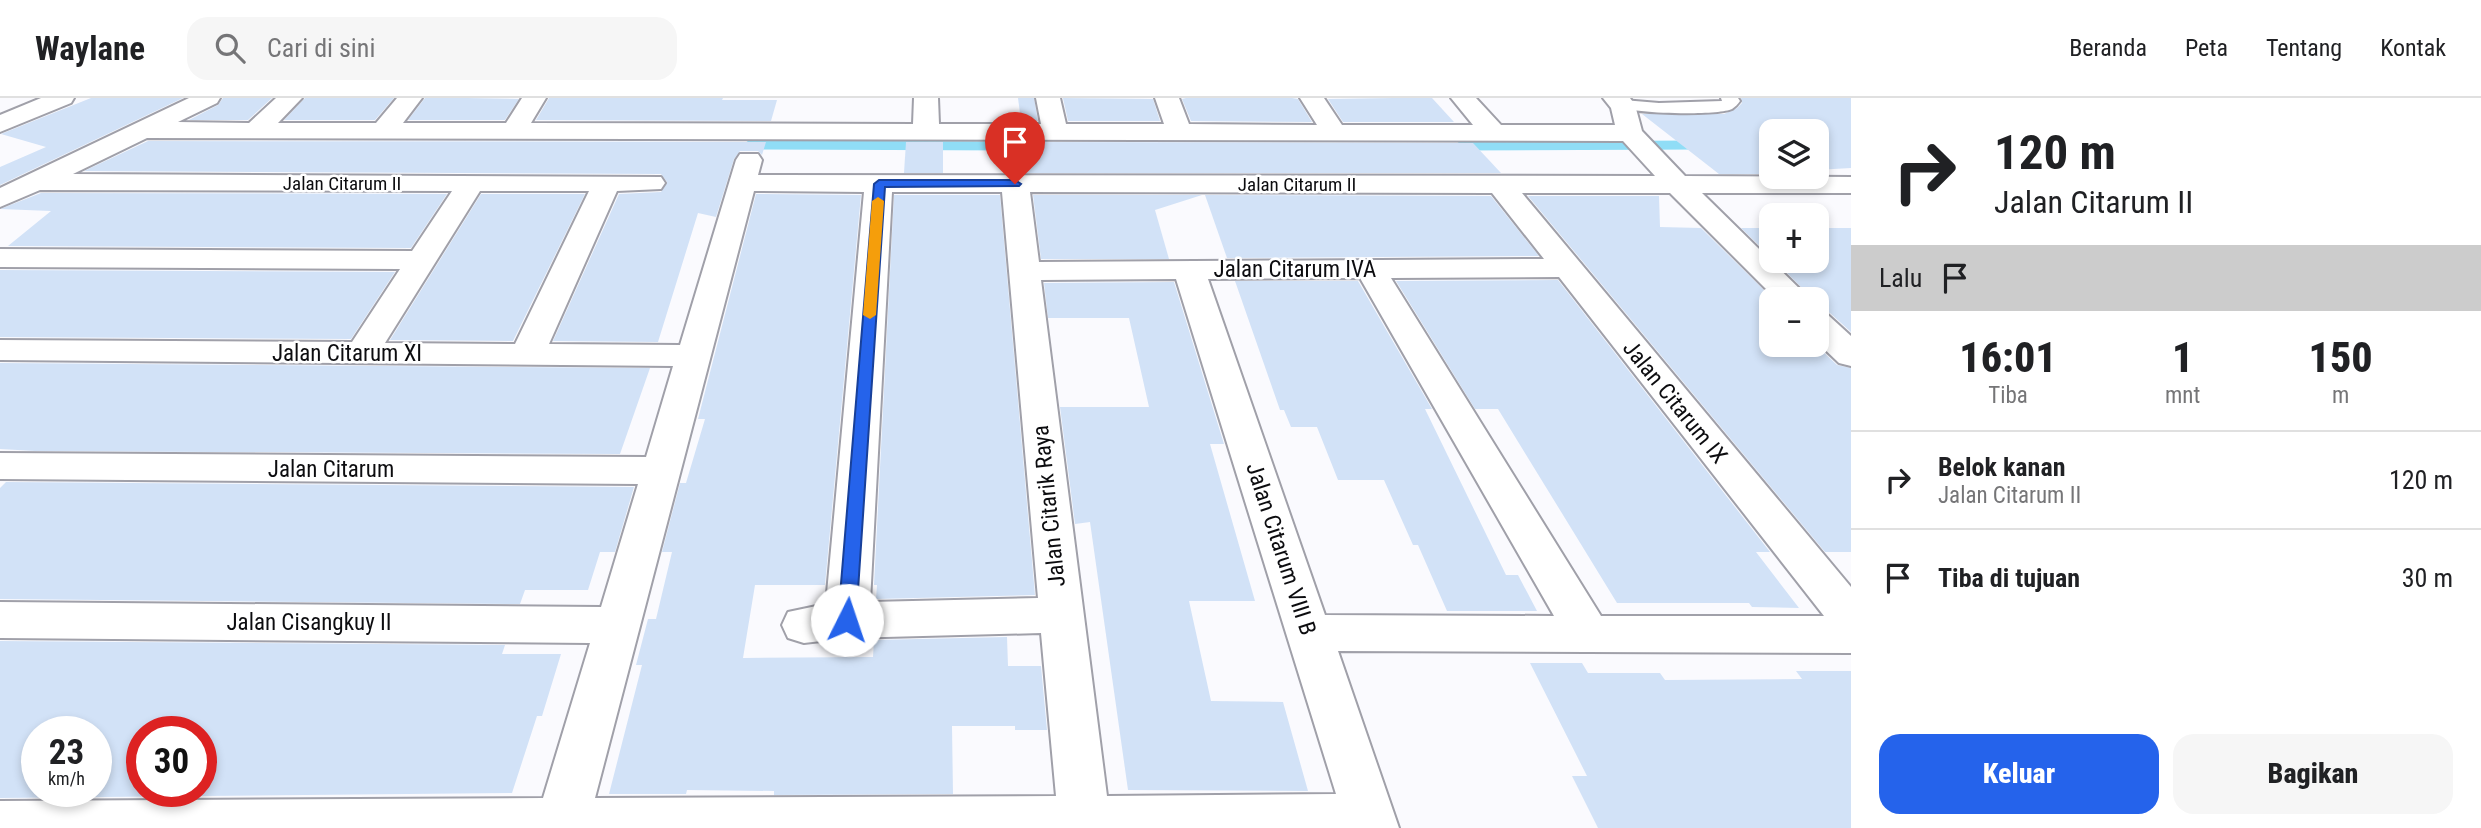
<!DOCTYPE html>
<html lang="id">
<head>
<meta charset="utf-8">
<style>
  :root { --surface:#fff; --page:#f6f6f6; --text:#202124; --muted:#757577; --line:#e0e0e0; --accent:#2563eb }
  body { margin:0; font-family:"Roboto Condensed",sans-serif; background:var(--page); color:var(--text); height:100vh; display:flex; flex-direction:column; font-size:26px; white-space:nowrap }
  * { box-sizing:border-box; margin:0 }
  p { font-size:23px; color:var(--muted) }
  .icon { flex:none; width:38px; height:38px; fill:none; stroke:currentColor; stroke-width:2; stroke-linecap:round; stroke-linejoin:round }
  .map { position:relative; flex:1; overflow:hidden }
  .drawer { display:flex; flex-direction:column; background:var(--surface); width:630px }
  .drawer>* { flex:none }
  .top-card { background:#fff; color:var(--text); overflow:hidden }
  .fabs { position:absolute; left:1759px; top:21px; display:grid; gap:14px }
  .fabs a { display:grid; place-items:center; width:70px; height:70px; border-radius:14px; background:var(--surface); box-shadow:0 4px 10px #0003; font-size:35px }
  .speed { position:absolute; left:21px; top:618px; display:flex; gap:14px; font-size:35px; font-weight:700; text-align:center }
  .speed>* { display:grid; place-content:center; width:91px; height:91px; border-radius:50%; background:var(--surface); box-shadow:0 4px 10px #0003; line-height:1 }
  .speed small { font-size:18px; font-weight:400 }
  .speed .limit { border:10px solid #d22; background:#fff; color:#111 }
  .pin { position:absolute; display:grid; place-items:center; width:60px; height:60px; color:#fff; margin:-72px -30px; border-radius:50% 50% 50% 0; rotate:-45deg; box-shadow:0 0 7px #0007 }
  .pin .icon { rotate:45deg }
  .me { position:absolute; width:77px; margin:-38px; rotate:4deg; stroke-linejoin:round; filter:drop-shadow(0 0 5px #0008) }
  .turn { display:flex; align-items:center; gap:24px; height:147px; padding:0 28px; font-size:32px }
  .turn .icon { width:91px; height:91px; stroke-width:2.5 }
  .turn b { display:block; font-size:49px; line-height:60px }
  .then { display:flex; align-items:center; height:66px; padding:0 28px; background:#0003; gap:14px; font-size:26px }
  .eta { display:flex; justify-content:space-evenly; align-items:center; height:119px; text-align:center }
  .eta b { font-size:42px; font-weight:800; line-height:49px }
  .action { display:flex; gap:14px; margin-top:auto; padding:14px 28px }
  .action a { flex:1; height:80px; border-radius:21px; background:var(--accent); color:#fff; font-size:28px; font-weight:800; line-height:80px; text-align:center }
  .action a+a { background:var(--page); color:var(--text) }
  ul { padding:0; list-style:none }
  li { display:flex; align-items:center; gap:21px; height:98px; padding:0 28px; border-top:2px solid var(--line) }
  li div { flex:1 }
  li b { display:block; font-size:26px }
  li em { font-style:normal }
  header { display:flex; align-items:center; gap:42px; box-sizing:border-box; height:98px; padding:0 35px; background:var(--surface); border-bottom:2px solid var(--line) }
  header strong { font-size:33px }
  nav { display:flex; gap:38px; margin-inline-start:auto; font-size:24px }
  .search { width:490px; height:63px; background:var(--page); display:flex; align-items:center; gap:18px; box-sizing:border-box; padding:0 24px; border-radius:21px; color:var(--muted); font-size:26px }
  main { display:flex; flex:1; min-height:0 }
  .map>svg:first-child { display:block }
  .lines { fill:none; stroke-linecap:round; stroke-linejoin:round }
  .stream { stroke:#90ddf6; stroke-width:9 }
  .building { fill:#d2e2f7; fill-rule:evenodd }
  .service-casing { stroke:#a0a0a9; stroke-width:4 }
  .minor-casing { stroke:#a0a0a9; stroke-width:4 }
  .service { fill:#fff; fill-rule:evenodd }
  .minor { fill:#fff; fill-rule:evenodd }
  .route { fill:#2563eb; stroke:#184099; stroke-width:2 }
  .slow { fill:#f59e0b }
  .labels { text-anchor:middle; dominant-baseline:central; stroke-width:5; stroke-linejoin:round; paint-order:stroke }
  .far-street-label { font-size:19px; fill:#0c0c0f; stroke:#fff }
  .street-label { font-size:23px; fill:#0c0c0f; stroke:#fff }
</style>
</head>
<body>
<header>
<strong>Waylane</strong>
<div class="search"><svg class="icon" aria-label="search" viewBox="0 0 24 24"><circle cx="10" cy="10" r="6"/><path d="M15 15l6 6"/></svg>Cari di sini</div>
<nav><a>Beranda</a><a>Peta</a><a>Tentang</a><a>Kontak</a></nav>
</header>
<main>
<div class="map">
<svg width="1851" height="730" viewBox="0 0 1851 730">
  <rect width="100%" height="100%" fill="#fafafe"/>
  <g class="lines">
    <g class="stream">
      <path d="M750 47 1040 48"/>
      <path d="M1461 48 1698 47"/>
    </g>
  </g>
  <g class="building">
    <path d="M91 0H183L0 87V69L46 49 1 36Z"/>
    <path d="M223 0H272L248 22H189L218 7Z"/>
    <path d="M305 0H394L375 22H284Z"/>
    <path d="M425 0H467L519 1 505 22H408Z"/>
    <path d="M549 0H723L722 2H777L771 23 536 22Z"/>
    <path d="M1018 0H1034L1038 23H1021Z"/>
    <path d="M1063 0 1153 1 1160 23H1068Z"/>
    <path d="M1186 0H1292L1298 1 1312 24 1191 23 1182 1Z"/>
    <path d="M1393 0H1432L1454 24H1343L1328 1Z"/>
    <path d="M1741 0H1851V70L1816 72V33H1771V76H1719L1642 16H1724L1737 10 1742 5Z"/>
    <path d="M148 43 766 44 762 57 758 53H740L734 61 716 119 698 115 658 244 553 243 619 96 661 94 667 84 661 76 84 73Z"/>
    <path d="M906 44H943V75H904Z"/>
    <path d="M1024 44 1473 45 1501 75H1027Z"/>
    <path d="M41 95 447 96 411 150 8 148 51 113 0 111Z"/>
    <path d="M481 96H585L513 243 390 242Z"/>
    <path d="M756 96 861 97 825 487H755L743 560 873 559 874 542 1007 539 1008 568H1041L1047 632H1015V628H952L953 696 774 697V693L687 692 686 696H609L642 567H636L648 521H656L672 454H662L680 385H686L705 321H698Z"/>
    <path d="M894 97H1000L1035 497 876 501 877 487H874Z"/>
    <path d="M1033 97H1202L1155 112 1169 161H1041Z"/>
    <path d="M1205 97 1491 98 1539 158 1227 160Z"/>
    <path d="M1528 98H1659L1660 129 1701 130 1773 201 1771 247H1816L1837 267 1851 270V454H1825Z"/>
    <path d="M1741 130H1771V159Z"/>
    <path d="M1816 130H1851V234L1830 215 1816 211V201H1813L1775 163H1816Z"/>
    <path d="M0 172 395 174 351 241 0 239Z"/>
    <path d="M1558 182 1770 454H1756L1799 510 1752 509 1749 505H1617L1498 311H1475L1396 183Z"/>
    <path d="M1235 183H1358L1432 311H1425L1506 477H1518L1537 513H1447L1418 447H1413L1384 382H1338L1317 329H1291L1284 312H1280Z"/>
    <path d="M1174 184 1224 346H1210L1255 503H1189L1211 603 1283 604 1308 693 1128 692 1090 424 1075 426 1060 309H1149L1129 220H1048L1044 185Z"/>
    <path d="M0 265 650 270 620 356 35 353 0 351Z"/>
    <path d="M6 384 634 389 615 454H600L588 492H525L520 506 0 501V390Z"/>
    <path d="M0 543 505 547 502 556H561L542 618H537L512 695 0 700ZM37 634H96V693H37ZM142 634H201V693H142Z"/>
    <path d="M1530 565H1582L1588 575H1660L1665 582 1802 581 1796 573H1851V730H1598L1572 678H1587Z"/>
  </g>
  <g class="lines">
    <g class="service-casing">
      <path id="service" d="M1721 0H1738L1740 3C1738 6 1735 9 1732 11 1718 18 1625 16 1615 7L1623 2 1659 5 1722 3Z"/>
    </g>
    <g class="minor-casing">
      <g id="minor">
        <path d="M41 0H74L71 5 0 34V17Z"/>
        <path d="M189 0H220L217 5 178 24 249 25 276 0H302L278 25H376L397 0H422L403 25H506L522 0H546L531 25 913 26 914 0H938L939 26H1041L1036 0H1060L1066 26H1164L1155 0H1179L1189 26 1317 27 1300 0H1324L1342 27H1473L1451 0H1476L1501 27H1615L1611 10 1603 0H1630L1635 7 1642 33 1685 78 1851 79V95H1702L1810 201H1776L1670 95H1522L1851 489V555L1338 553 1399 730H0V703L543 700 590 545 0 540V504L601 509 638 386 0 381V355L646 359 673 268 0 262V242L352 244 400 171 0 169V151L412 153 452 93 40 92 0 109V90ZM147 40 1623 43 1655 78 758 77 762 62 758 56H740L736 62 680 247 549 246 617 93 661 91 665 85 661 79 73 76ZM480 93H589L515 246 385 245ZM754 93 864 94 826 506 788 514 782 527 788 540 804 545 847 540 1041 535 1056 698 595 700ZM892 94H1002L1038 500 870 504ZM1030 94 1492 95 1544 161 1039 164ZM1559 179 1824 518H1601L1391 180ZM1360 180 1554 518 1325 517 1208 181ZM1176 181 1336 696 1107 698 1041 182Z"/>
        <path d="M1816 214 1828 217 1851 238V268L1839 265 1816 243Z"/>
      </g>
    </g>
    <use href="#service" class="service"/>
    <use href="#minor" class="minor"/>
  </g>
  <path class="route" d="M1015 82 1021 86 1019 88 885 89 856 522 854 527H841L838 522 874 86 879 82Z"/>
  <path class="slow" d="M878 99 884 103 876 217 870 221 863 217 872 103Z"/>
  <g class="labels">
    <g class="far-street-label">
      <text x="342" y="85">Jalan Citarum II</text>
      <text x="1297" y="86">Jalan Citarum II</text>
    </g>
    <g class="street-label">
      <text x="1295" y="171">Jalan Citarum IVA</text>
      <text x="347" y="255">Jalan Citarum XI</text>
      <text transform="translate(1675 304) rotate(51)">Jalan Citarum IX</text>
      <text x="331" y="371">Jalan Citarum</text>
      <text transform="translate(1049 408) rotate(-96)">Jalan Citarik Raya</text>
      <text transform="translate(1281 451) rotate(72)">Jalan Citarum VIII B</text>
      <text x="309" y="524">Jalan Cisangkuy II</text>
    </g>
  </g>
</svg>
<div class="fabs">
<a><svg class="icon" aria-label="layers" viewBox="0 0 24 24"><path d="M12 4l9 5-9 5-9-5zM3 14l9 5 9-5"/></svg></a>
<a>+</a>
<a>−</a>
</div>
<div class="speed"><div>23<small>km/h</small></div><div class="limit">30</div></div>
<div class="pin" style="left:1015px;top:86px;background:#d93025"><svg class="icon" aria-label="arrive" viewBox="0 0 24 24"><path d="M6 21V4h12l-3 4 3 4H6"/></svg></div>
<svg class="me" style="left:847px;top:522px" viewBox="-20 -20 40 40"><circle r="19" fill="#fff"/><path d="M0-13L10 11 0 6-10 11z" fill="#2563eb"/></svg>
</div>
<section class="drawer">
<div class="top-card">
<div class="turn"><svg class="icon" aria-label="right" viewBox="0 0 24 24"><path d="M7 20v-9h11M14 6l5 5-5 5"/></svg><div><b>120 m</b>Jalan Citarum II</div></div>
<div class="then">Lalu<svg class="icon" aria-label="arrive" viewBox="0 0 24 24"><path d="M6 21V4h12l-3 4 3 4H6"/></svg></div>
</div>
<div class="eta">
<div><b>16:01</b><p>Tiba</p></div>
<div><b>1</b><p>mnt</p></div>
<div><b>150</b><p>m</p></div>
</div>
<ul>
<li><svg class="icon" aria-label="right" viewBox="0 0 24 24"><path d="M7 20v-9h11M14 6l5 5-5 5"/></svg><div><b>Belok kanan</b><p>Jalan Citarum II</p></div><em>120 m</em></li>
<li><svg class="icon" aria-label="arrive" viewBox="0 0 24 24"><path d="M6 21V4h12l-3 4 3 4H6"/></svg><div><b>Tiba di tujuan</b></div><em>30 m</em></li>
</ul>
<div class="action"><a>Keluar</a><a>Bagikan</a></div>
</section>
</main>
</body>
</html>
